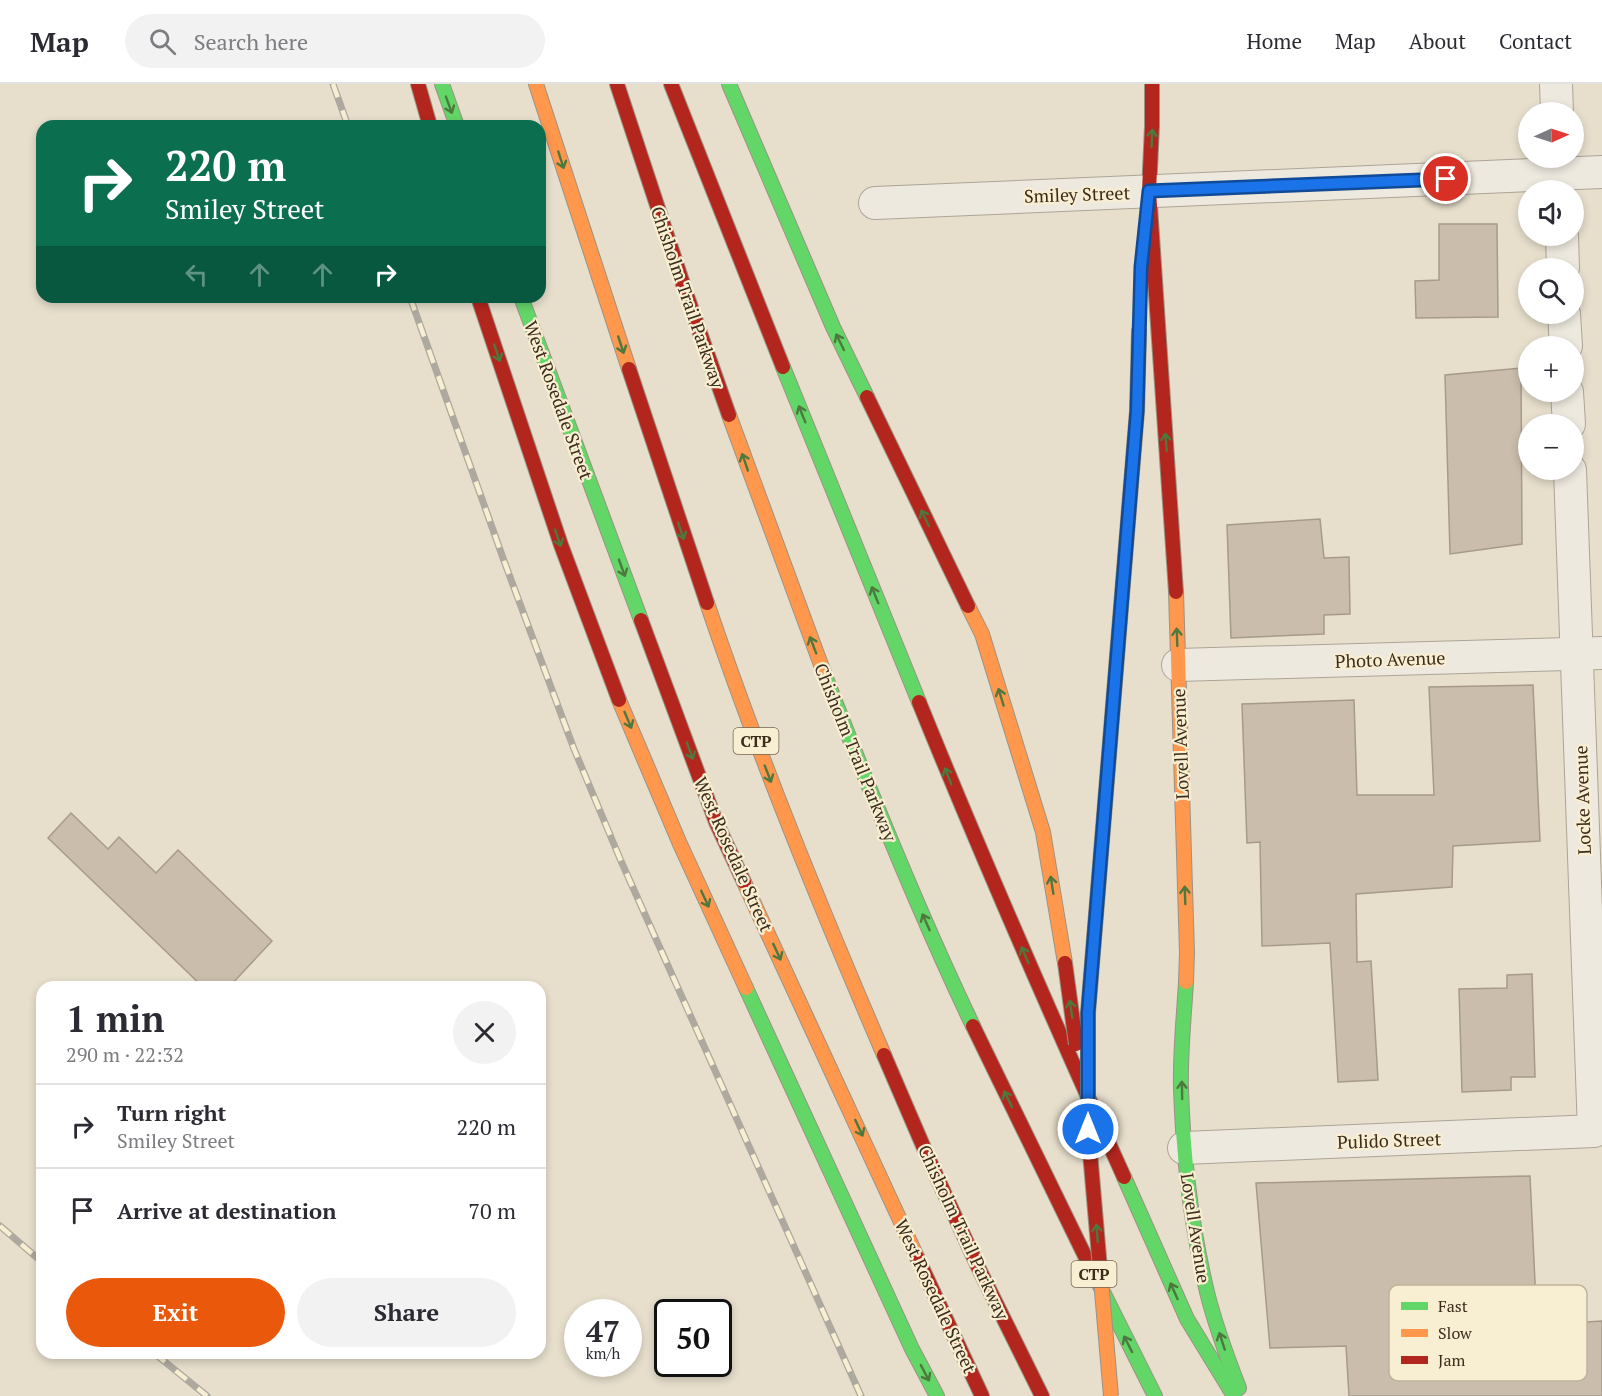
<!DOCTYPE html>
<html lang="en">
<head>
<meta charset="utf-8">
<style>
  :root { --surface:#fff; --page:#f2f2f3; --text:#2b2b33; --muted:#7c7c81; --line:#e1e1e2; --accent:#ea580c }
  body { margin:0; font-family:"PT Serif",serif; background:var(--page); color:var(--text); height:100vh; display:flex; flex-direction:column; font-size:22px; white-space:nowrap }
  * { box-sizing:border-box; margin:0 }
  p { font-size:20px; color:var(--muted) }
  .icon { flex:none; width:33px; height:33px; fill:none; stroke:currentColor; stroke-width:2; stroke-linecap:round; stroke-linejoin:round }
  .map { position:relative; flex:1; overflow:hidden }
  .panel { position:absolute; left:36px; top:897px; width:510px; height:378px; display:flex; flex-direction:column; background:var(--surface); border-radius:18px; box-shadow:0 3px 9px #0003 }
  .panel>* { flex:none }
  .banner { position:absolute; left:36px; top:36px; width:510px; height:183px; border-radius:18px; box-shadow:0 3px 9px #0003; background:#0b6e4f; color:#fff; overflow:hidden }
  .needle { width:39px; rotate:87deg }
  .tools { position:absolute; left:1518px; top:18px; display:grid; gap:12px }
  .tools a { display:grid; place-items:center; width:66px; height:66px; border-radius:50%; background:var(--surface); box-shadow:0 3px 9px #0003; font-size:30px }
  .speed { position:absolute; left:564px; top:1215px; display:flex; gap:12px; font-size:30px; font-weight:700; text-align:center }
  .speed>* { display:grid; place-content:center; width:78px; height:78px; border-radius:50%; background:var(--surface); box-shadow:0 3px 9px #0003; line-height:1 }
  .speed small { font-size:15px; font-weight:400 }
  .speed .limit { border:3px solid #111; border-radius:9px; background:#fff; color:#111 }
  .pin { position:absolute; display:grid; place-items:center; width:51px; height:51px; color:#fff; margin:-26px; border:3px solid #fff; border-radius:50%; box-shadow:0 2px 6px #0007 }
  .me { position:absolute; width:66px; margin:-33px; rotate:0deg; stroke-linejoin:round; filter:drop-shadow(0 0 4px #0008) }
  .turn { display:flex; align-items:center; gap:21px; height:126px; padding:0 30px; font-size:27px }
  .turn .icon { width:78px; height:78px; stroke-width:2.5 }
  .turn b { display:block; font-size:42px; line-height:51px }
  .lanes { display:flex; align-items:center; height:57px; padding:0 30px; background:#0003; justify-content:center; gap:30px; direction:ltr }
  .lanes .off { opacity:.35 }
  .round { display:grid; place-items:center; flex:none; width:63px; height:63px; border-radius:32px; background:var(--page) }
  .summary { display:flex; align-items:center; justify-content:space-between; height:102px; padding:0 30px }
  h1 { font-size:36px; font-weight:700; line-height:45px }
  .action { display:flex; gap:12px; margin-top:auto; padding:12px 30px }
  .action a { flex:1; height:69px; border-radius:36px; background:var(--accent); color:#fff; font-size:24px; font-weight:700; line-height:69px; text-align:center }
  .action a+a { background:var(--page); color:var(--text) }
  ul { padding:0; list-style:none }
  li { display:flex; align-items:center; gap:18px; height:84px; padding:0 30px; border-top:2px solid var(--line) }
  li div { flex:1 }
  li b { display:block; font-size:22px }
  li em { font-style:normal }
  header { display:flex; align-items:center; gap:36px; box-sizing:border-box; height:84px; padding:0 30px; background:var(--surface); border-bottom:2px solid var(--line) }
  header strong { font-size:28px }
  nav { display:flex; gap:33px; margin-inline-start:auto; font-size:21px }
  .search { width:420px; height:54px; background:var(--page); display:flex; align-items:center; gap:15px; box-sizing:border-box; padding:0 21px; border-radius:33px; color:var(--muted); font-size:22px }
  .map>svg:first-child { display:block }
  .building { fill:#cbbdac; stroke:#a79a8b; stroke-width:1.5 }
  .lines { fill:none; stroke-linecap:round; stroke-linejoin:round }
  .street-casing { stroke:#aca496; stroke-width:34 }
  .fast-casing { stroke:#9b9385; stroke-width:16 }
  .slow-casing { stroke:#9b9385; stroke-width:16 }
  .jam-casing { stroke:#9b9385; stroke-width:16 }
  .street { stroke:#eee9df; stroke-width:32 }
  .fast { stroke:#63d668; stroke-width:14 }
  .slow { stroke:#ff974d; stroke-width:14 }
  .jam { stroke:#b3261e; stroke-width:14 }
  .rail-casing { stroke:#ada99f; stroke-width:7 }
  .rail { stroke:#f8eed1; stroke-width:4.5; stroke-dasharray:14; stroke-linecap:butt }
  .slow-bridge-casing { stroke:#9b9385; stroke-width:16; stroke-linecap:butt }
  .jam-bridge-casing { stroke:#9b9385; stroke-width:16; stroke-linecap:butt }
  .slow-bridge { stroke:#ff974d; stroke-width:14 }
  .jam-bridge { stroke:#b3261e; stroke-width:14 }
  .oneway { stroke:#4d783e }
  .route-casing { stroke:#114b97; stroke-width:15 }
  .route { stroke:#1a73e8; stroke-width:10 }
  .labels { text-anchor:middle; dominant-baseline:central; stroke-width:4.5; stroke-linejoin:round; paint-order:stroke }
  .shield { fill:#f8eed1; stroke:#746652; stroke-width:1.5 }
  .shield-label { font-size:16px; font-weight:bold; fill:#3b2c1c }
  .street-label { font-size:18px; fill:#3b2c1c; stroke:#f8eed1 }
  .key { fill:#f8eed1; stroke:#bfb49b; stroke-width:1.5 }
  .key-label { font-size:16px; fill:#3b2c1c }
</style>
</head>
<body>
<header>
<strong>Map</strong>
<div class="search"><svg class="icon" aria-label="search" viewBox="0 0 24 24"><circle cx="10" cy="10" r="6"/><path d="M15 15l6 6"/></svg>Search here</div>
<nav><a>Home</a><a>Map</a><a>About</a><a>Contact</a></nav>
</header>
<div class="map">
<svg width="1602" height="1312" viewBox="0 0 1602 1312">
  <rect width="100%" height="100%" fill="#e7dfcc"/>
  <g class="building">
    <path d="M1439 140H1497L1498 233 1416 234 1415 197 1439 196Z"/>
    <path d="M1521 284 1522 460 1450 470 1445 291Z"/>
    <path d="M1320 435 1324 474 1349 473 1350 530 1324 531V550L1231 554 1227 441Z"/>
    <path d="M1533 601 1540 757 1453 762 1452 803 1356 810 1357 878 1371 877 1378 996 1338 998 1330 859 1262 862 1260 758 1247 759 1242 620 1354 616 1357 711H1434L1429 603Z"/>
    <path d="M71 729 108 765 119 753 156 789 178 766 272 857 229 903H203L48 754Z"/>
    <path d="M1532 890 1535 993H1511V1006L1462 1008 1459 905 1507 904V891Z"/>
    <path d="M1530 1092 1537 1241 1602 1237V1312H1349L1346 1262 1270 1264 1256 1099Z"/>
  </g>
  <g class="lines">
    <g class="street-casing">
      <g id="street">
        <path d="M1556 0 1557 28"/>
        <path d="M875 119 1602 88"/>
        <path d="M1562 152 1563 184"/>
        <path d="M1564 230 1566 262"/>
        <path d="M1567 308 1569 340"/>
        <path d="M1178 581 1602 569"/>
        <path d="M1184 1064 1594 1047 1570 386"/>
      </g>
    </g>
    <g class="fast-casing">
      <g id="fast">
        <path d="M442 0 457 42"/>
        <path d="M729 0 833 243 867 313"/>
        <path d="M521 213 641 536"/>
        <path d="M783 283 919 618"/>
        <path d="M824 589C870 708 918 827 973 942"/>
        <path d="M1186 898C1184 933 1180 969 1181 1004 1183 1072 1191 1141 1207 1208 1215 1241 1227 1273 1239 1304"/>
        <path d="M746 904 912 1265 937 1312"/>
        <path d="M1088 929 1125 474"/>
        <path d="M1124 1093 1187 1235 1234 1312"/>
        <path d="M1086 1174 1155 1312"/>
      </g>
    </g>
    <g class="slow-casing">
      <g id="slow">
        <path d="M536 0 629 285"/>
        <path d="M729 331 824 589"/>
        <path d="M1176 508 1187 869 1186 898"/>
        <path d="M707 519C759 673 820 822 884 971"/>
        <path d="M968 522 982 550 1043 748 1065 879"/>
        <path d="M619 616 680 760 746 904"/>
        <path d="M744 798 917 1173"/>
      </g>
    </g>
    <g class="jam-casing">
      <g id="jam">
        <path d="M418 0 430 42"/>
        <path d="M617 0 687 212 729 331"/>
        <path d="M671 0 783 283"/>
        <path d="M1152 0V42L1149 107 1176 508"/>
        <path d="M478 213 561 461 619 616"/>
        <path d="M629 285 707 519"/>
        <path d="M867 313 968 522"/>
        <path d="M1125 474 1137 327 1139 247"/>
        <path d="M641 536 716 738 744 798"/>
        <path d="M919 618C984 778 1053 936 1124 1093"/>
        <path d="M973 942 1086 1174"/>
        <path d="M884 971 930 1078 980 1187 1042 1312"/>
        <path d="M917 1173 982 1312"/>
      </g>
    </g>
    <use href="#street" class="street"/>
    <use href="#fast" class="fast"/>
    <use href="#slow" class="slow"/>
    <use href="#jam" class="jam"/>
    <g class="rail-casing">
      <g id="rail">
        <path d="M333 0 348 42"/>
        <path d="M410 213 503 474 574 665 621 777 861 1312"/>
        <path d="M0 1142 42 1178"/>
        <path d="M154 1269 207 1312"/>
      </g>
    </g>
    <use href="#rail" class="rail"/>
    <g class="slow-bridge-casing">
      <path id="slow-bridge" d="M1101 1196 1111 1312"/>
    </g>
    <g class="jam-bridge-casing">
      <g id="jam-bridge">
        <path d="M1065 879 1076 960"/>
        <path d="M1088 929V1045L1101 1196"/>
      </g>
    </g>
    <use href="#slow-bridge" class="slow-bridge"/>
    <use href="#jam-bridge" class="jam-bridge"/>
  </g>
  <defs><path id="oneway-shaft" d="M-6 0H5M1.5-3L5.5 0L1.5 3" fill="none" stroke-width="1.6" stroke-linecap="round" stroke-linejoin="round" transform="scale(1.5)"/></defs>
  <g class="oneway">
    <use href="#oneway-shaft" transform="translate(449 21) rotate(70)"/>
    <use href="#oneway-shaft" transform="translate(1152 54) rotate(-87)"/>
    <use href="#oneway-shaft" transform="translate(561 76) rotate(72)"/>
    <use href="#oneway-shaft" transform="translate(840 258) rotate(-116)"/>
    <use href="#oneway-shaft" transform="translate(621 261) rotate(72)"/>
    <use href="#oneway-shaft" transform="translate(497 269) rotate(72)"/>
    <use href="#oneway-shaft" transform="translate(802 330) rotate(-112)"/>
    <use href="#oneway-shaft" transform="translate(1166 358) rotate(-94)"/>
    <use href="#oneway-shaft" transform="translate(745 378) rotate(-109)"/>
    <use href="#oneway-shaft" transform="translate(925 434) rotate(-116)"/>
    <use href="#oneway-shaft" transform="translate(681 447) rotate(71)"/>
    <use href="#oneway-shaft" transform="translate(558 454) rotate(71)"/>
    <use href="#oneway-shaft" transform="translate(622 484) rotate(70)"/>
    <use href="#oneway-shaft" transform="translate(875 511) rotate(-112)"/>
    <use href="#oneway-shaft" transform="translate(1177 553) rotate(-92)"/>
    <use href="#oneway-shaft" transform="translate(813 561) rotate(-111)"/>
    <use href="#oneway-shaft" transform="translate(1001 613) rotate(-107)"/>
    <use href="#oneway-shaft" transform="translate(628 636) rotate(67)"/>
    <use href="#oneway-shaft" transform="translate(690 667) rotate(70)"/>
    <use href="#oneway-shaft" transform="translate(768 690) rotate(69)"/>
    <use href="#oneway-shaft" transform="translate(948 692) rotate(-112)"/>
    <use href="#oneway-shaft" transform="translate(1052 801) rotate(-99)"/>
    <use href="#oneway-shaft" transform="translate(1185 811) rotate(-92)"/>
    <use href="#oneway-shaft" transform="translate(705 815) rotate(65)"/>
    <use href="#oneway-shaft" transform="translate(926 838) rotate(-114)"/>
    <use href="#oneway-shaft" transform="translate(777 868) rotate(65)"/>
    <use href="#oneway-shaft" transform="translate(1025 871) rotate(-113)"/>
    <use href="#oneway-shaft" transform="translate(1071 925) rotate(-98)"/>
    <use href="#oneway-shaft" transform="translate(1182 1006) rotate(-91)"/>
    <use href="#oneway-shaft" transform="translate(1008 1015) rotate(-116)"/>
    <use href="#oneway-shaft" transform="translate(859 1044) rotate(65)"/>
    <use href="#oneway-shaft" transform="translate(1097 1149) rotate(-95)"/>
    <use href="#oneway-shaft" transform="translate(1174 1207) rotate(-114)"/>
    <use href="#oneway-shaft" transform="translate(1222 1257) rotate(-108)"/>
    <use href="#oneway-shaft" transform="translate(1128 1260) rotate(-117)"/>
    <use href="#oneway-shaft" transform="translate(925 1289) rotate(62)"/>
  </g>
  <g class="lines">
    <g class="route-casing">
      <path id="route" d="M1088 1045V929L1137 327 1141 183 1149 107 1446 95"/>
    </g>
    <use href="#route" class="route"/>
  </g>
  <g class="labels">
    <g class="shield">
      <rect x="733.5" y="644" width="45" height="26" rx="4.5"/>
      <rect x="1071.5" y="1177" width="45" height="26" rx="4.5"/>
    </g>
    <g class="shield-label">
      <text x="756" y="657">CTP</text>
      <text x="1094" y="1190">CTP</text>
    </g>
    <g class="street-label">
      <text transform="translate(1077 110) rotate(-2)">Smiley Street</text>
      <text transform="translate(688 213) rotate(71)">Chisholm Trail Parkway</text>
      <text transform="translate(559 316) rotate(70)">West Rosedale Street</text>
      <text transform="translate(1390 575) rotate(-2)">Photo Avenue</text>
      <text transform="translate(1180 660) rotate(-92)">Lovell Avenue</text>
      <text transform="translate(856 668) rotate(68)">Chisholm Trail Parkway</text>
      <text transform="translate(1582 716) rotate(-92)">Locke Avenue</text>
      <text transform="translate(734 770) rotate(66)">West Rosedale Street</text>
      <text transform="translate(1389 1056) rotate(-2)">Pulido Street</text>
      <text transform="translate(1196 1144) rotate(81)">Lovell Avenue</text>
      <text transform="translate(964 1148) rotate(65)">Chisholm Trail Parkway</text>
      <text transform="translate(936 1212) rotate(65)">West Rosedale Street</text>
    </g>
  </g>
  <rect x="1389" y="1201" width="198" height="96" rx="9" class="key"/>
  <rect x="1401" y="1218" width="27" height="8" fill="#63d668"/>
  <rect x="1401" y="1245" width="27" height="8" fill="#ff974d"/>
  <rect x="1401" y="1272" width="27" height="8" fill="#b3261e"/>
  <g class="key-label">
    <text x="1438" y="1228">Fast</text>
    <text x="1438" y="1255">Slow</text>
    <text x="1438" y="1282">Jam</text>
  </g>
</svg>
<div class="tools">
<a><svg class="needle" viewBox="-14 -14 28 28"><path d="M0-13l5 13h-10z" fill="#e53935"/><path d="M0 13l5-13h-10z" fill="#7c7c81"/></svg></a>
<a><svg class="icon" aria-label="sound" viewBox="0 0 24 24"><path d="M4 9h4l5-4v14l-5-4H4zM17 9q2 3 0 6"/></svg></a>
<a><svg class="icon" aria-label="search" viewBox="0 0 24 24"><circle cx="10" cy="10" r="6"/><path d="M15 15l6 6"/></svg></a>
<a>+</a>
<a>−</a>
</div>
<div class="speed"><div>47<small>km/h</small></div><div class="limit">50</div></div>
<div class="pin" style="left:1446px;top:95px;background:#d93025"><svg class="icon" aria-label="arrive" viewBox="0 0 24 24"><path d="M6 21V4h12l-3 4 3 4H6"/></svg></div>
<svg class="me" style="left:1088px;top:1045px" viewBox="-20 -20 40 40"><circle r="17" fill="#1a73e8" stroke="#fff" stroke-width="3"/><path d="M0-11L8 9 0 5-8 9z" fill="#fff"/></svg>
<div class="banner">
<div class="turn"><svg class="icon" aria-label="right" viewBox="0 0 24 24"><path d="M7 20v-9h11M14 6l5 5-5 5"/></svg><div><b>220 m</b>Smiley Street</div></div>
<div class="lanes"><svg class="icon off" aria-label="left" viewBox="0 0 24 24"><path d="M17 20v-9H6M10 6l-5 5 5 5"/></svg><svg class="icon off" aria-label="ahead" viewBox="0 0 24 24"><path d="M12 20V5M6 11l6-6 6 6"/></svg><svg class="icon off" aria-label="ahead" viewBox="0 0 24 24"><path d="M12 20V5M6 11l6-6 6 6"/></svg><svg class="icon" aria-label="right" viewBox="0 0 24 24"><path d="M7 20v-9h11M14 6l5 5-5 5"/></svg></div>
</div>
<section class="panel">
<div class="summary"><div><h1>1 min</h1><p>290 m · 22:32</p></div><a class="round"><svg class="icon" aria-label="close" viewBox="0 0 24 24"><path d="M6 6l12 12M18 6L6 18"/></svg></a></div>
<ul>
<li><svg class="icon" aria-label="right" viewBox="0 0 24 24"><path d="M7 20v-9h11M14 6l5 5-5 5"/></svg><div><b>Turn right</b><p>Smiley Street</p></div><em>220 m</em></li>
<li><svg class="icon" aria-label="arrive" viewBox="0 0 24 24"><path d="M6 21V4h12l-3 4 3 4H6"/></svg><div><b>Arrive at destination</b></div><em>70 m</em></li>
</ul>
<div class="action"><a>Exit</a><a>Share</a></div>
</section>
</div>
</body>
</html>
